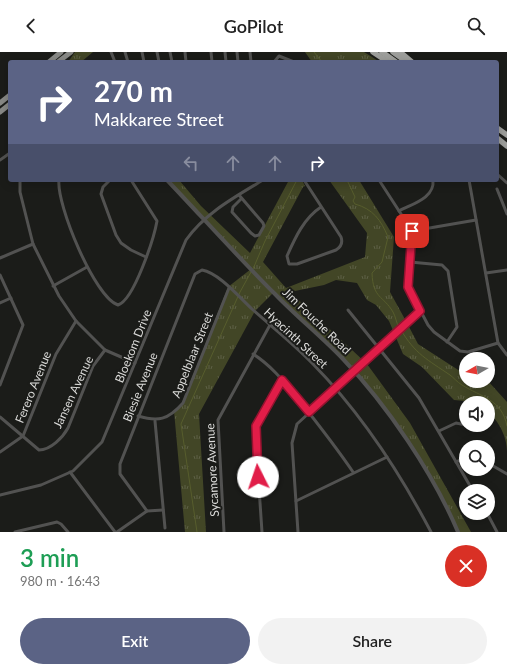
<!DOCTYPE html>
<html lang="en">
<head>
<meta charset="utf-8">
<style>
  :root { --surface:#fff; --page:#f2f2f2; --text:#222; --muted:#767676; --accent:#5b6385 }
  body { margin:0; font-family:Lato,sans-serif; background:var(--page); color:var(--text); height:100vh; display:flex; flex-direction:column; font-size:15px; white-space:nowrap }
  * { box-sizing:border-box; margin:0 }
  p { font-size:13px; color:var(--muted) }
  .icon { flex:none; width:22px; height:22px; fill:none; stroke:currentColor; stroke-width:2; stroke-linecap:round; stroke-linejoin:round }
  .map { position:relative; height:480px; overflow:hidden }
  .details { display:flex; flex-direction:column; background:var(--surface); flex:1 }
  .details>* { flex:none }
  .banner { position:absolute; left:8px; top:8px; width:491px; height:122px; border-radius:4px; box-shadow:0 2px 10px #0003; background:#5b6385; color:#fff; overflow:hidden }
  .needle { width:26px; rotate:261deg }
  .fabs { position:absolute; left:459px; top:300px; display:grid; gap:8px }
  .fabs a { display:grid; place-items:center; width:36px; height:36px; border-radius:50%; background:var(--surface); box-shadow:0 2px 10px #0003; font-size:20px }
  .pin { position:absolute; display:grid; place-items:center; width:34px; height:34px; color:#fff; margin:-17px; border-radius:8px; box-shadow:0 2px 6px #0006 }
  .me { position:absolute; width:44px; margin:-22px; rotate:356deg; stroke-linejoin:round; filter:drop-shadow(0 0 3px #0008) }
  .turn { display:flex; align-items:center; gap:14px; height:84px; padding:0 20px; font-size:18px }
  .turn .icon { width:52px; height:52px; stroke-width:2.5 }
  .turn b { display:block; font-size:28px; line-height:34px }
  .lanes { display:flex; align-items:center; height:38px; padding:0 20px; background:#0003; justify-content:center; gap:20px; direction:ltr }
  .lanes .off { opacity:.35 }
  .round { display:grid; place-items:center; flex:none; width:42px; height:42px; border-radius:21px; background:var(--page) }
  .overview { display:flex; align-items:center; justify-content:space-between; height:68px; padding:0 20px }
  h1 { font-size:24px; font-weight:600; line-height:30px; color:#1e9e55 }
  .cta { display:flex; gap:8px; margin-top:auto; padding:8px 20px }
  .cta a { flex:1; height:46px; border-radius:24px; background:var(--accent); color:#fff; font-size:16px; font-weight:600; line-height:46px; text-align:center }
  .cta a+a { background:var(--page); color:var(--text) }
  header { display:flex; justify-content:space-between; align-items:center; height:52px; padding:0 20px; background:var(--surface); font-size:18px; font-weight:600 }
  .map>svg:first-child { display:block }
  .park { fill:url(#park-tufts) }
  .lines { fill:none; stroke-linecap:round; stroke-linejoin:round }
  .stream { stroke:#575d2d; stroke-width:1 }
  .minor { stroke:#525251; stroke-width:3 }
  .tertiary { stroke:#525251; stroke-width:4 }
  .primary { stroke:#888986; stroke-width:5 }
  .motorway { stroke:#9e9f9c; stroke-width:5.5 }
  .route-casing { stroke:#92132f; stroke-width:10 }
  .route { stroke:#e11d48; stroke-width:7 }
  .labels { text-anchor:middle; dominant-baseline:central; stroke-width:4; stroke-linejoin:round; paint-order:stroke }
  .street-label { font-size:12px; fill:#dbdbd9; stroke:#1b1c19 }
</style>
</head>
<body>
<header><svg class="icon" aria-label="back" viewBox="0 0 24 24"><path d="M15 5l-7 7 7 7"/></svg>GoPilot<svg class="icon" aria-label="search" viewBox="0 0 24 24"><circle cx="10" cy="10" r="6"/><path d="M15 15l6 6"/></svg></header>
<div class="map">
<svg width="507" height="480" viewBox="0 0 507 480">
  <defs>
    <pattern id="park-tufts" width="24" height="20" patternUnits="userSpaceOnUse"><rect width="24" height="20" fill="#424626"/><path d="M3 7l-1-3M5 7V3M7 7l1-3M15 17l-1-3M17 17v-4M19 17l1-3" fill="none" stroke="#5d6045"/></pattern>
  </defs>
  <rect width="100%" height="100%" fill="#1b1c19"/>
  <g class="park">
    <path d="M75 0H93L81 10H68Z"/>
    <path d="M305 0H364L380 10H312Z"/>
    <path d="M167 128H179L201 154 250 201 289 128H302L305 134 303 135 263 210 286 236 365 205 367 181 329 128H359L394 185 390 240 407 271 418 292 466 323V329H488L507 350V399C507 386 499 368 488 361V351L454 348 422 315 403 302 389 269 376 253 367 248 357 231 336 228 324 233 290 240 367 312 410 371 471 480H458L428 421 390 364 344 308 273 241 255 259 199 362 206 480H185L174 359 182 351 228 235 251 217Z"/>
  </g>
  <g class="lines">
    <g class="stream">
      <path d="M314 0 322 10"/>
      <path d="M347 128 355 145 353 149 355 152C373 157 381 168 388 185L382 210 372 221C373 247 383 243 393 260 396 265 396 271 399 275"/>
      <path d="M253 217 265 189 297 128"/>
      <path d="M401 278C415 302 428 308 450 323 454 326 457 330 462 333 481 345 502 347 507 374"/>
      <path d="M197 480 181 372 240 240 251 220"/>
    </g>
    <g class="minor">
      <path d="M111 0 115 10"/>
      <path d="M125 0 128 10"/>
      <path d="M142 0 144 10"/>
      <path d="M157 0 159 10"/>
      <path d="M170 0 172 10"/>
      <path d="M185 0 186 10"/>
      <path d="M211 0 212 10"/>
      <path d="M225 0 226 10"/>
      <path d="M237 0 238 10"/>
      <path d="M250 0 251 10"/>
      <path d="M274 10 279 4 294 10"/>
      <path d="M0 108 10 101"/>
      <path d="M497 122 507 131"/>
      <path d="M20 128V140L33 192 59 244 76 269 105 298 135 311"/>
      <path d="M59 128C56 152 95 246 118 253 134 248 154 186 157 169L131 128"/>
      <path d="M110 128 103 135 101 142 116 183 121 191 131 198 146 205"/>
      <path d="M304 128 341 185C343 191 341 195 336 198L297 212H289L287 204C295 186 304 166 321 155"/>
      <path d="M379 128 412 179 408 235 428 273 434 280 460 299 468 300 498 291"/>
      <path d="M469 128 498 291 507 303"/>
      <path d="M497 137 507 162"/>
      <path d="M239 143 263 171 264 174 259 183 255 184 251 181 232 160 233 155 241 147"/>
      <path d="M399 159C412 152 435 146 433 128"/>
      <path d="M412 179 476 168"/>
      <path d="M0 206 33 192"/>
      <path d="M410 210 442 213 448 219 457 275 447 290"/>
      <path d="M486 221 507 218"/>
      <path d="M0 223 23 273 0 333"/>
      <path d="M53 234 87 215"/>
      <path d="M0 251 11 246"/>
      <path d="M348 258 419 346 473 439"/>
      <path d="M253 302C272 314 285 331 299 348 318 372 336 395 353 420"/>
      <path d="M138 364C158 370 168 368 183 351L229 236"/>
      <path d="M0 365 39 398C51 398 63 385 68 376L93 314 105 298"/>
      <path d="M155 369 165 476"/>
      <path d="M468 373 474 374"/>
      <path d="M439 379 456 371 466 373"/>
      <path d="M0 400 23 384 56 302 76 269"/>
      <path d="M456 410 466 405"/>
      <path d="M488 411 507 422"/>
      <path d="M70 420 115 480"/>
      <path d="M0 443 41 433 73 419 102 390 186 188C205 161 235 145 263 128"/>
      <path d="M296 449 387 405"/>
      <path d="M147 459 120 422V412L195 222 202 218C219 221 239 245 252 257 272 275 294 292 313 312 361 361 399 419 431 480"/>
      <path d="M487 461 497 480"/>
      <path d="M15 480 57 470 61 472 68 480"/>
      <path d="M117 480 147 459 163 458"/>
      <path d="M224 480 218 368 270 273"/>
      <path d="M262 480 255 377 282 328"/>
      <path d="M298 480 292 391 297 372 420 259"/>
    </g>
    <path class="tertiary" d="M167 128C203 166 238 205 275 242 297 265 321 284 343 307 387 353 433 421 458 480"/>
    <g class="primary">
      <path d="M49 10 61 0"/>
      <path d="M58 10 71 0"/>
      <path d="M0 51 10 43"/>
      <path d="M0 60 10 52"/>
    </g>
    <g class="motorway">
      <path d="M373 0 388 10"/>
      <path d="M382 0 396 10"/>
      <path d="M393 0 407 10"/>
      <path d="M400 0 412 10"/>
      <path d="M497 76 507 83"/>
      <path d="M497 86 507 94"/>
    </g>
  </g>
  <g class="lines">
    <g class="route-casing">
      <path id="route" d="M258 425 256 374 282 328 309 360 420 259 408 235 412 179"/>
    </g>
    <use href="#route" class="route"/>
  </g>
  <g class="labels">
    <g class="street-label">
      <text transform="translate(317 269) rotate(44)">Jim Fouche Road</text>
      <text transform="translate(296 286) rotate(43)">Hyacinth Street</text>
      <text transform="translate(133 294) rotate(-68)">Bloekom Drive</text>
      <text transform="translate(192 303) rotate(-68)">Appelblaar Street</text>
      <text transform="translate(33 335) rotate(-68)">Ferero Avenue</text>
      <text transform="translate(140 335) rotate(-68)">Biesie Avenue</text>
      <text transform="translate(73 340) rotate(-65)">Jansen Avenue</text>
      <text transform="translate(212 418) rotate(-93)">Sycamore Avenue</text>
    </g>
  </g>
</svg>
<div class="fabs">
<a><svg class="needle" viewBox="-14 -14 28 28"><path d="M0-13l5 13h-10z" fill="#e53935"/><path d="M0 13l5-13h-10z" fill="#767676"/></svg></a>
<a><svg class="icon" aria-label="sound" viewBox="0 0 24 24"><path d="M4 9h4l5-4v14l-5-4H4zM17 9q2 3 0 6"/></svg></a>
<a><svg class="icon" aria-label="search" viewBox="0 0 24 24"><circle cx="10" cy="10" r="6"/><path d="M15 15l6 6"/></svg></a>
<a><svg class="icon" aria-label="layers" viewBox="0 0 24 24"><path d="M12 4l9 5-9 5-9-5zM3 14l9 5 9-5"/></svg></a>
</div>
<div class="pin" style="left:412px;top:179px;background:#d93025"><svg class="icon" aria-label="arrive" viewBox="0 0 24 24"><path d="M6 21V4h12l-3 4 3 4H6"/></svg></div>
<svg class="me" style="left:258px;top:425px" viewBox="-20 -20 40 40"><circle r="19" fill="#fff"/><path d="M0-13L10 11 0 6-10 11z" fill="#e11d48"/></svg>
<div class="banner">
<div class="turn"><svg class="icon" aria-label="right" viewBox="0 0 24 24"><path d="M7 20v-9h11M14 6l5 5-5 5"/></svg><div><b>270 m</b>Makkaree Street</div></div>
<div class="lanes"><svg class="icon off" aria-label="left" viewBox="0 0 24 24"><path d="M17 20v-9H6M10 6l-5 5 5 5"/></svg><svg class="icon off" aria-label="ahead" viewBox="0 0 24 24"><path d="M12 20V5M6 11l6-6 6 6"/></svg><svg class="icon off" aria-label="ahead" viewBox="0 0 24 24"><path d="M12 20V5M6 11l6-6 6 6"/></svg><svg class="icon" aria-label="right" viewBox="0 0 24 24"><path d="M7 20v-9h11M14 6l5 5-5 5"/></svg></div>
</div>
</div>
<section class="details">
<div class="overview"><div><h1>3 min</h1><p>980 m · 16:43</p></div><a class="round" style="background:#d93025;color:#fff"><svg class="icon" aria-label="close" viewBox="0 0 24 24"><path d="M6 6l12 12M18 6L6 18"/></svg></a></div>
<div class="cta"><a>Exit</a><a>Share</a></div>
</section>
</body>
</html>
